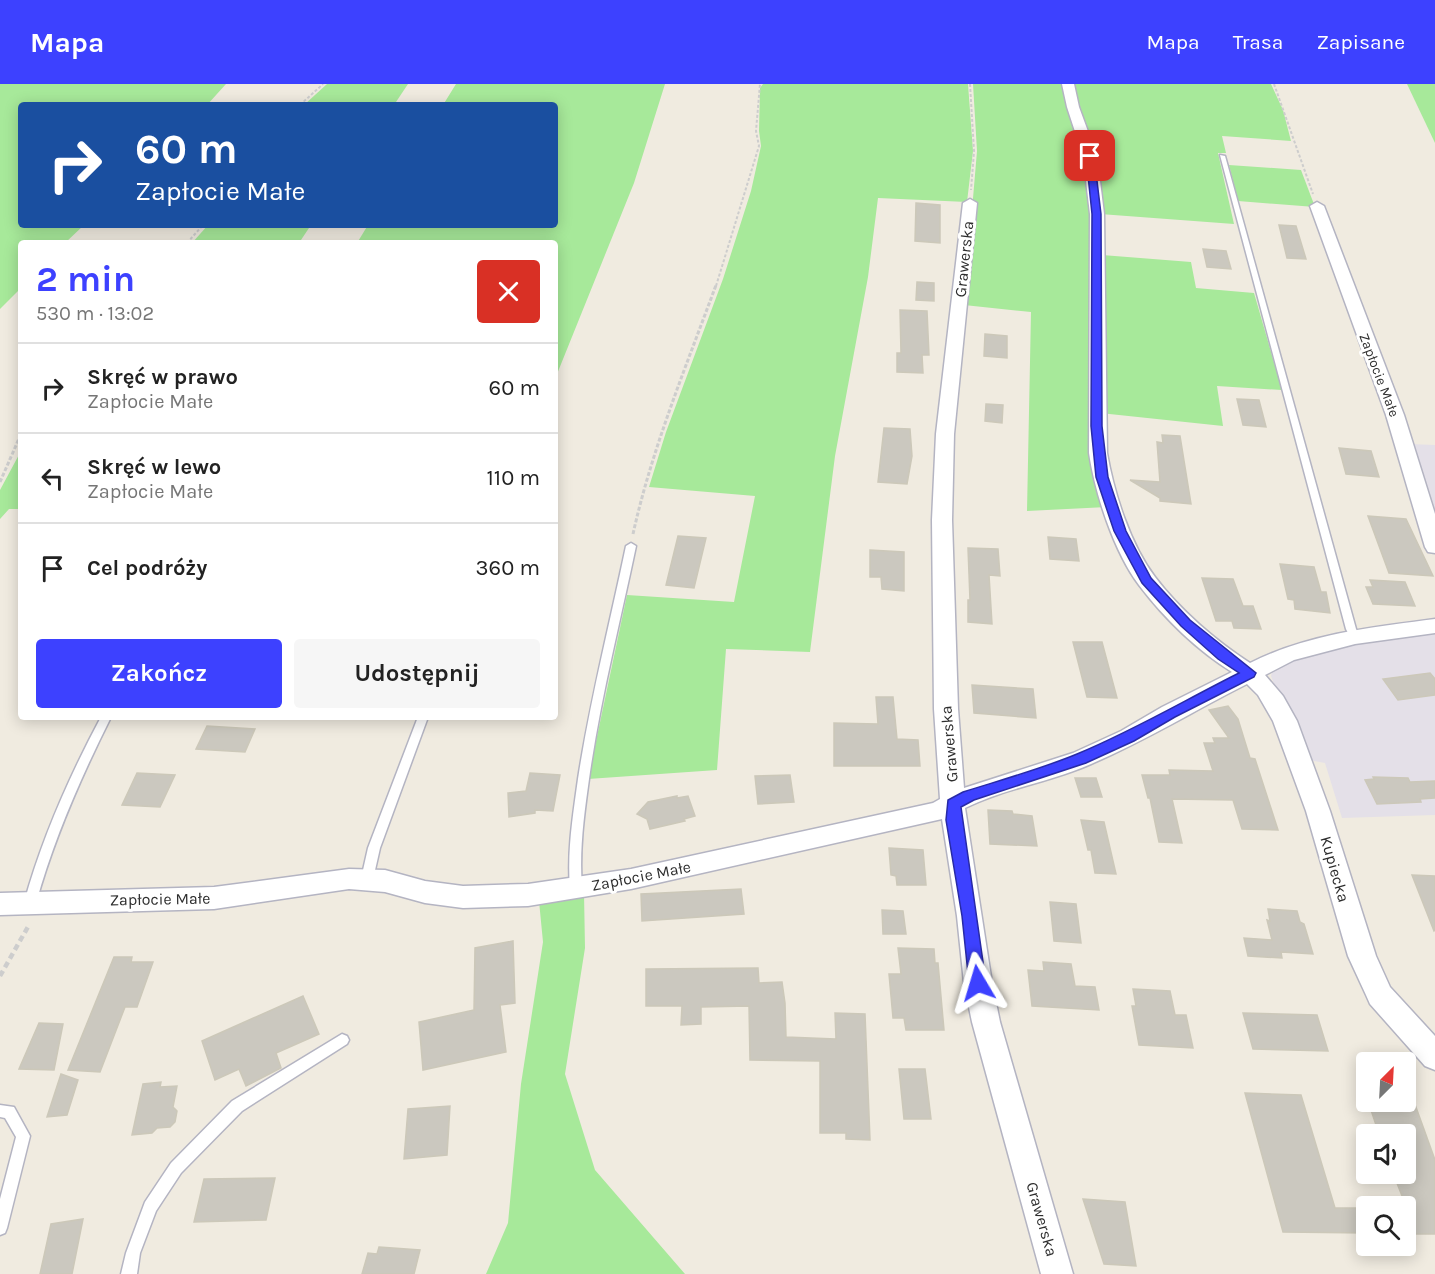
<!DOCTYPE html>
<html lang="pl">
<head>
<meta charset="utf-8">
<style>
  :root { --surface:#fff; --page:#f6f6f6; --text:#222; --muted:#767676; --line:#e0e0e0; --accent:#3d41ff }
  body { margin:0; font-family:Karla,sans-serif; background:var(--page); color:var(--text); height:100vh; display:flex; flex-direction:column; font-size:22px; white-space:nowrap }
  * { box-sizing:border-box; margin:0 }
  p { font-size:20px; color:var(--muted) }
  .icon { flex:none; width:33px; height:33px; fill:none; stroke:currentColor; stroke-width:2; stroke-linecap:round; stroke-linejoin:round }
  .map { position:relative; flex:1; overflow:hidden }
  .drawer { position:absolute; left:18px; top:156px; width:540px; height:480px; display:flex; flex-direction:column; background:var(--surface); border-radius:6px; box-shadow:0 3px 15px #0003 }
  .drawer>* { flex:none }
  .guide { position:absolute; left:18px; top:18px; width:540px; height:126px; border-radius:6px; box-shadow:0 3px 15px #0003; background:#1a4fa0; color:#fff; overflow:hidden }
  .needle { width:39px; rotate:24deg }
  .tools { position:absolute; left:1356px; top:968px; display:grid; gap:12px }
  .tools a { display:grid; place-items:center; width:60px; height:60px; border-radius:6px; background:var(--surface); box-shadow:0 3px 15px #0003; font-size:30px }
  .pin { position:absolute; display:grid; place-items:center; width:51px; height:51px; color:#fff; margin:-26px; border-radius:12px; box-shadow:0 3px 9px #0006 }
  .me { position:absolute; width:66px; margin:-33px; rotate:353deg; stroke-linejoin:round; filter:drop-shadow(0 0 4px #0008) }
  .turn { display:flex; align-items:center; gap:21px; height:126px; padding:0 18px; font-size:27px }
  .turn .icon { width:78px; height:78px; stroke-width:2.5 }
  .turn b { display:block; font-size:42px; line-height:51px }
  .round { display:grid; place-items:center; flex:none; width:63px; height:63px; border-radius:6px; background:var(--page) }
  .head { display:flex; align-items:center; justify-content:space-between; height:102px; padding:0 18px }
  h1 { font-size:36px; font-weight:700; line-height:45px; color:var(--accent) }
  .cta { display:flex; gap:12px; margin-top:auto; padding:12px 18px }
  .cta a { flex:1; height:69px; border-radius:6px; background:var(--accent); color:#fff; font-size:24px; font-weight:700; line-height:69px; text-align:center }
  .cta a+a { background:var(--page); color:var(--text) }
  ul { padding:0; list-style:none }
  li { display:flex; align-items:center; gap:18px; height:90px; padding:0 18px; border-top:2px solid var(--line) }
  li div { flex:1 }
  li b { display:block; font-size:22px }
  li em { font-style:normal }
  header { display:flex; align-items:center; gap:36px; box-sizing:border-box; height:84px; padding:0 30px; background:var(--accent); color:#fff }
  header strong { font-size:28px }
  nav { display:flex; gap:33px; margin-inline-start:auto; font-size:21px }
  .map>svg:first-child { display:block }
  .industrial { fill:#e4e0e8 }
  .green { fill:#a7e99a }
  .building { fill:#cbc8bf; stroke:#ccc8b9; stroke-width:1.5 }
  .lines { fill:none; stroke-linecap:round; stroke-linejoin:round }
  .service-casing { stroke:#b4b4c2; stroke-width:3 }
  .minor-casing { stroke:#b4b4c2; stroke-width:3 }
  .path-far2 { stroke:#cdcdcd; stroke-width:2; stroke-dasharray:3 2; stroke-linecap:butt }
  .path-far1 { stroke:#cdcdcd; stroke-width:3; stroke-dasharray:4 2; stroke-linecap:butt }
  .path { stroke:#cdcdcd; stroke-width:4.5; stroke-dasharray:6 4; stroke-linecap:butt }
  .service { fill:#fff; fill-rule:evenodd }
  .minor { fill:#fff; fill-rule:evenodd }
  .route { fill:#3d41ff; stroke:#282aa6; stroke-width:1.5 }
  .labels { text-anchor:middle; dominant-baseline:central; stroke-width:6; stroke-linejoin:round; paint-order:stroke }
  .far-street-label { font-size:14px; fill:#2e2e2e; stroke:#fff }
  .street-label { font-size:16px; fill:#2e2e2e; stroke:#fff }
</style>
</head>
<body>
<header>
<strong>Mapa</strong>
<nav><a>Mapa</a><a>Trasa</a><a>Zapisane</a></nav>
</header>
<div class="map">
<svg width="1435" height="1190" viewBox="0 0 1435 1190">
  <rect width="100%" height="100%" fill="#f0ebe0"/>
  <g class="industrial">
    <path d="M1409 360 1435 361V449Z"/>
    <path d="M1435 547V731L1342 734 1325 679 1309 676 1274 600 1271 592 1273 585 1277 579 1362 557Z"/>
  </g>
  <g class="green">
    <path d="M0 0H226L207 21H21V141H84L65 159H21V204L0 225Z"/>
    <path d="M327 0H408L394 21H304Z"/>
    <path d="M456 0H665L634 99 555 295V159H357L368 141H555V21H443Z"/>
    <path d="M763 0H968L973 67 967 118 878 114 868 193 835 372 810 568 726 565 717 686 588 695 627 511 734 518 755 412 649 403 666 348 723 195 751 107 761 62 759 47 760 4Z"/>
    <path d="M973 0H1065L1087 71 1107 423 1027 427 1031 228 964 221 977 67Z"/>
    <path d="M1072 0H1271L1283 26 1291 57 1222 52 1226 69H1218L1234 140 1100 130Z"/>
    <path d="M1407 0H1435V59Z"/>
    <path d="M1229 81 1301 86 1315 123 1238 117Z"/>
    <path d="M208 141H311L299 159H192Z"/>
    <path d="M1102 171 1191 178 1196 204 1254 209 1282 306 1217 302 1223 342 1100 329Z"/>
    <path d="M21 367V425H9L0 435V406Z"/>
    <path d="M584 809 585 864 565 990 595 1086 685 1190H486L508 1139 521 1000 543 858 539 817Z"/>
  </g>
  <g class="building">
    <path d="M916 119 940 121V159L915 157Z"/>
    <path d="M1279 141 1296 142 1306 175 1287 174Z"/>
    <path d="M1203 165 1226 167 1231 185 1207 183Z"/>
    <path d="M917 198 934 199V217L916 216Z"/>
    <path d="M900 226 927 227 929 271H922L923 289 897 288V269H901Z"/>
    <path d="M985 250 1007 252V274L984 272Z"/>
    <path d="M1237 315 1259 316 1266 343 1243 341Z"/>
    <path d="M986 320 1003 321 1002 339 985 337Z"/>
    <path d="M884 344 910 345 912 372 907 400 878 398Z"/>
    <path d="M1162 351 1180 352 1191 420 1160 417V414L1130 396 1160 398 1157 358 1163 359Z"/>
    <path d="M1339 364 1371 367 1379 393 1346 390Z"/>
    <path d="M1368 432 1406 435 1433 492 1389 489Z"/>
    <path d="M678 452 706 454 694 504 666 501Z"/>
    <path d="M1048 453 1076 455 1079 477 1050 475Z"/>
    <path d="M968 464 998 465 1000 492 989 491 992 540 968 538V516H970Z"/>
    <path d="M870 466 904 468V507L882 505 881 493H870Z"/>
    <path d="M1280 480 1314 483 1321 508H1326L1330 529 1295 525 1294 516 1288 515Z"/>
    <path d="M1202 494 1233 495 1243 522H1253L1261 545 1234 544 1232 537H1216Z"/>
    <path d="M1370 496 1405 498 1415 522 1373 520 1366 503H1373Z"/>
    <path d="M1073 558H1102L1117 614 1087 613Z"/>
    <path d="M1430 589 1435 595V611L1398 616 1383 595Z"/>
    <path d="M972 601 1033 605 1036 634 974 629Z"/>
    <path d="M876 613H893L897 655 918 656 920 682H834V639L878 640Z"/>
    <path d="M1228 622 1238 635 1250 674 1255 675 1278 746 1242 745 1233 716 1172 715 1182 759 1159 758 1150 714H1148L1142 691H1170L1169 686 1213 687 1204 659H1215L1213 654H1229L1209 626Z"/>
    <path d="M207 642 255 645 245 668 196 665Z"/>
    <path d="M137 689 175 691 160 723 122 721Z"/>
    <path d="M530 689 560 691 553 727 535 726V729L509 733 508 709 526 707Z"/>
    <path d="M790 691 794 718 758 720 755 692Z"/>
    <path d="M1373 693 1408 694 1410 698 1435 697V714L1420 715 1421 718 1377 720 1365 696 1374 695Z"/>
    <path d="M1075 694H1096L1102 713H1081Z"/>
    <path d="M677 712V714L688 712 695 732 684 735 685 737 650 745 647 735 637 730 648 718Z"/>
    <path d="M988 726 1012 727 1013 730 1032 732 1037 762 990 760Z"/>
    <path d="M1081 736 1104 738 1116 790 1095 789 1091 766H1088Z"/>
    <path d="M889 764 923 766 926 801H897L896 792 891 791Z"/>
    <path d="M1412 791 1435 792V846L1434 847Z"/>
    <path d="M741 805 744 830 642 837 641 810Z"/>
    <path d="M1050 818 1076 820 1081 859 1054 857Z"/>
    <path d="M1268 825 1297 827 1300 838 1304 840 1313 870 1281 868 1282 874 1248 872 1244 854 1272 856 1267 836 1270 837Z"/>
    <path d="M882 826 903 827 906 850H883Z"/>
    <path d="M513 857 515 919 500 921 506 968 423 986 419 938 474 926 475 864Z"/>
    <path d="M898 864 934 865 935 879H938L944 946H906L904 934H893L889 890H901Z"/>
    <path d="M114 873H132L131 878H153L137 923H125L100 988 68 986Z"/>
    <path d="M1043 878 1071 880 1075 902 1095 903 1099 926 1032 922 1028 886 1044 887Z"/>
    <path d="M758 884 759 899 782 898 785 919 786 953 836 955 835 929 865 930 870 1056 846 1055V1049H820V977L750 976 749 922 701 923V940L681 941 682 922H646V885Z"/>
    <path d="M1133 905 1170 907 1175 931H1186L1193 964 1139 961 1132 922H1136Z"/>
    <path d="M303 912 319 950 276 969 281 984 246 1002 239 985 215 996 202 957Z"/>
    <path d="M1243 929 1317 931 1328 967 1253 965Z"/>
    <path d="M39 939 63 940 54 986 19 985Z"/>
    <path d="M899 985H925L931 1035H904Z"/>
    <path d="M61 990 78 996 67 1031 47 1033Z"/>
    <path d="M161 998 160 1003 177 1002 173 1023 177 1027 175 1038 170 1043 157 1044 152 1049 132 1051 143 1000Z"/>
    <path d="M1408 1001 1435 1076V1150H1406V1122L1393 1089H1406V1050H1379L1368 1017H1406V1002Z"/>
    <path d="M1245 1009 1301 1011 1335 1124H1366V1149L1283 1148Z"/>
    <path d="M450 1022 447 1071 404 1075 408 1025Z"/>
    <path d="M275 1094 266 1136 194 1138 204 1095Z"/>
    <path d="M1083 1115 1125 1118 1136 1182 1104 1180Z"/>
    <path d="M83 1135 72 1190H40L51 1140Z"/>
    <path d="M379 1163 420 1166 414 1190H362L368 1169 377 1170Z"/>
  </g>
  <g class="lines">
    <g class="service-casing">
      <g id="service">
        <path d="M1220 71 1225 72 1356 545 1360 553 1355 556 1351 555 1346 545Z"/>
        <path d="M631 459 636 462C620 539 600 616 589 695 584 731 579 767 582 804L580 808 576 809 572 808 570 804C567 767 573 731 578 695 590 616 610 539 626 462Z"/>
        <path d="M101 633H111C81 693 54 754 36 819L34 823 30 824 26 823 24 819C42 754 69 693 101 633Z"/>
        <path d="M418 633H428L380 764 373 795 371 798 367 800 363 798 361 795 368 764Z"/>
        <path d="M342 950 347 952 349 956 347 960 242 1027 181 1089 156 1127 140 1169 137 1190H121L126 1169 145 1118 171 1079 232 1017Z"/>
        <path d="M0 1021 14 1023 30 1052 7 1144 5 1149 0 1151V1115L16 1053 5 1034 0 1033Z"/>
      </g>
    </g>
    <g class="minor-casing">
      <g id="minor">
        <path d="M1062 0H1074L1079 23 1097 72 1104 130 1107 369C1114 409 1130 460 1155 493 1180 526 1216 557 1250 579 1308 550 1372 543 1435 535V549L1355 560 1294 576 1265 591 1283 612 1297 637 1330 727 1376 872 1390 903 1435 952V986L1425 982 1370 920 1366 911 1348 872 1306 727 1273 637 1258 611 1247 600C1195 626 1145 657 1091 680 1051 698 1005 704 965 724L992 899 1000 938 1073 1190H1041L972 938 964 899 957 832 942 735 631 805 528 822 463 824 425 819 385 808 349 805 214 825 0 831V809L214 803 349 785 385 786 425 797 463 802 528 800 631 785 933 719 940 715 934 625 932 436 936 350 963 119 970 115 977 119 954 350 952 436 958 625 964 704 1073 669 1121 647 1162 623 1232 588C1197 566 1164 534 1139 501 1114 468 1095 409 1089 369L1090 130 1083 72 1067 23Z"/>
        <path d="M1317 118 1324 122 1404 331 1435 430V469L1428 468 1425 463 1386 331 1310 122Z"/>
      </g>
    </g>
    <g class="path-far2">
      <path d="M970 0 974 67 971 106"/>
      <path d="M1274 0 1313 110"/>
      <path d="M300 21 323 0"/>
      <path d="M187 159 203 141"/>
      <path d="M716 202 759 62 756 47 760 0"/>
    </g>
    <g class="path-far1">
      <path d="M0 398 21 350"/>
      <path d="M633 450C652 364 686 283 716 201"/>
    </g>
    <path class="path" d="M0 892 29 841"/>
    <use href="#service" class="service"/>
    <use href="#minor" class="minor"/>
  </g>
  <path class="route" d="M1090 69 1094 72 1101 130 1102 342 1108 393 1126 447 1151 494 1190 536 1256 589 1254 593 1175 633 1134 657 1086 679 974 716 961 723 986 899 984 904 978 906 972 904 969 899 962 832 946 736 948 716 963 708C1001 696 1041 685 1077 670 1133 647 1185 616 1239 589L1218 575 1181 542 1142 499 1114 447 1096 393 1091 342 1092 130 1086 72Z"/>
  <g class="labels">
    <g class="far-street-label">
      <text transform="translate(1379 291) rotate(69)">Zapłocie Małe</text>
    </g>
    <g class="street-label">
      <text transform="translate(964 175) rotate(-84)">Grawerska</text>
      <text transform="translate(949 660) rotate(-95)">Grawerska</text>
      <text transform="translate(1335 785) rotate(74)">Kupiecka</text>
      <text transform="translate(641 792) rotate(-11)">Zapłocie Małe</text>
      <text transform="translate(160 815) rotate(-1)">Zapłocie Małe</text>
      <text transform="translate(1042 1135) rotate(74)">Grawerska</text>
    </g>
  </g>
</svg>
<div class="tools">
<a><svg class="needle" viewBox="-14 -14 28 28"><path d="M0-13l5 13h-10z" fill="#e53935"/><path d="M0 13l5-13h-10z" fill="#767676"/></svg></a>
<a><svg class="icon" aria-label="sound" viewBox="0 0 24 24"><path d="M4 9h4l5-4v14l-5-4H4zM17 9q2 3 0 6"/></svg></a>
<a><svg class="icon" aria-label="search" viewBox="0 0 24 24"><circle cx="10" cy="10" r="6"/><path d="M15 15l6 6"/></svg></a>
</div>
<div class="pin" style="left:1090px;top:72px;background:#d93025"><svg class="icon" aria-label="arrive" viewBox="0 0 24 24"><path d="M6 21V4h12l-3 4 3 4H6"/></svg></div>
<svg class="me" style="left:978px;top:899px" viewBox="-20 -20 40 40"><path d="M0-17L14 15 0 8-14 15z" fill="#3d41ff" stroke="#fff" stroke-width="4"/></svg>
<div class="guide">
<div class="turn"><svg class="icon" aria-label="right" viewBox="0 0 24 24"><path d="M7 20v-9h11M14 6l5 5-5 5"/></svg><div><b>60 m</b>Zapłocie Małe</div></div>
</div>
<section class="drawer">
<div class="head"><div><h1>2 min</h1><p>530 m · 13:02</p></div><a class="round" style="background:#d93025;color:#fff"><svg class="icon" aria-label="close" viewBox="0 0 24 24"><path d="M6 6l12 12M18 6L6 18"/></svg></a></div>
<ul>
<li><svg class="icon" aria-label="right" viewBox="0 0 24 24"><path d="M7 20v-9h11M14 6l5 5-5 5"/></svg><div><b>Skręć w prawo</b><p>Zapłocie Małe</p></div><em>60 m</em></li>
<li><svg class="icon" aria-label="left" viewBox="0 0 24 24"><path d="M17 20v-9H6M10 6l-5 5 5 5"/></svg><div><b>Skręć w lewo</b><p>Zapłocie Małe</p></div><em>110 m</em></li>
<li><svg class="icon" aria-label="arrive" viewBox="0 0 24 24"><path d="M6 21V4h12l-3 4 3 4H6"/></svg><div><b>Cel podróży</b></div><em>360 m</em></li>
</ul>
<div class="cta"><a>Zakończ</a><a>Udostępnij</a></div>
</section>
</div>
</body>
</html>
